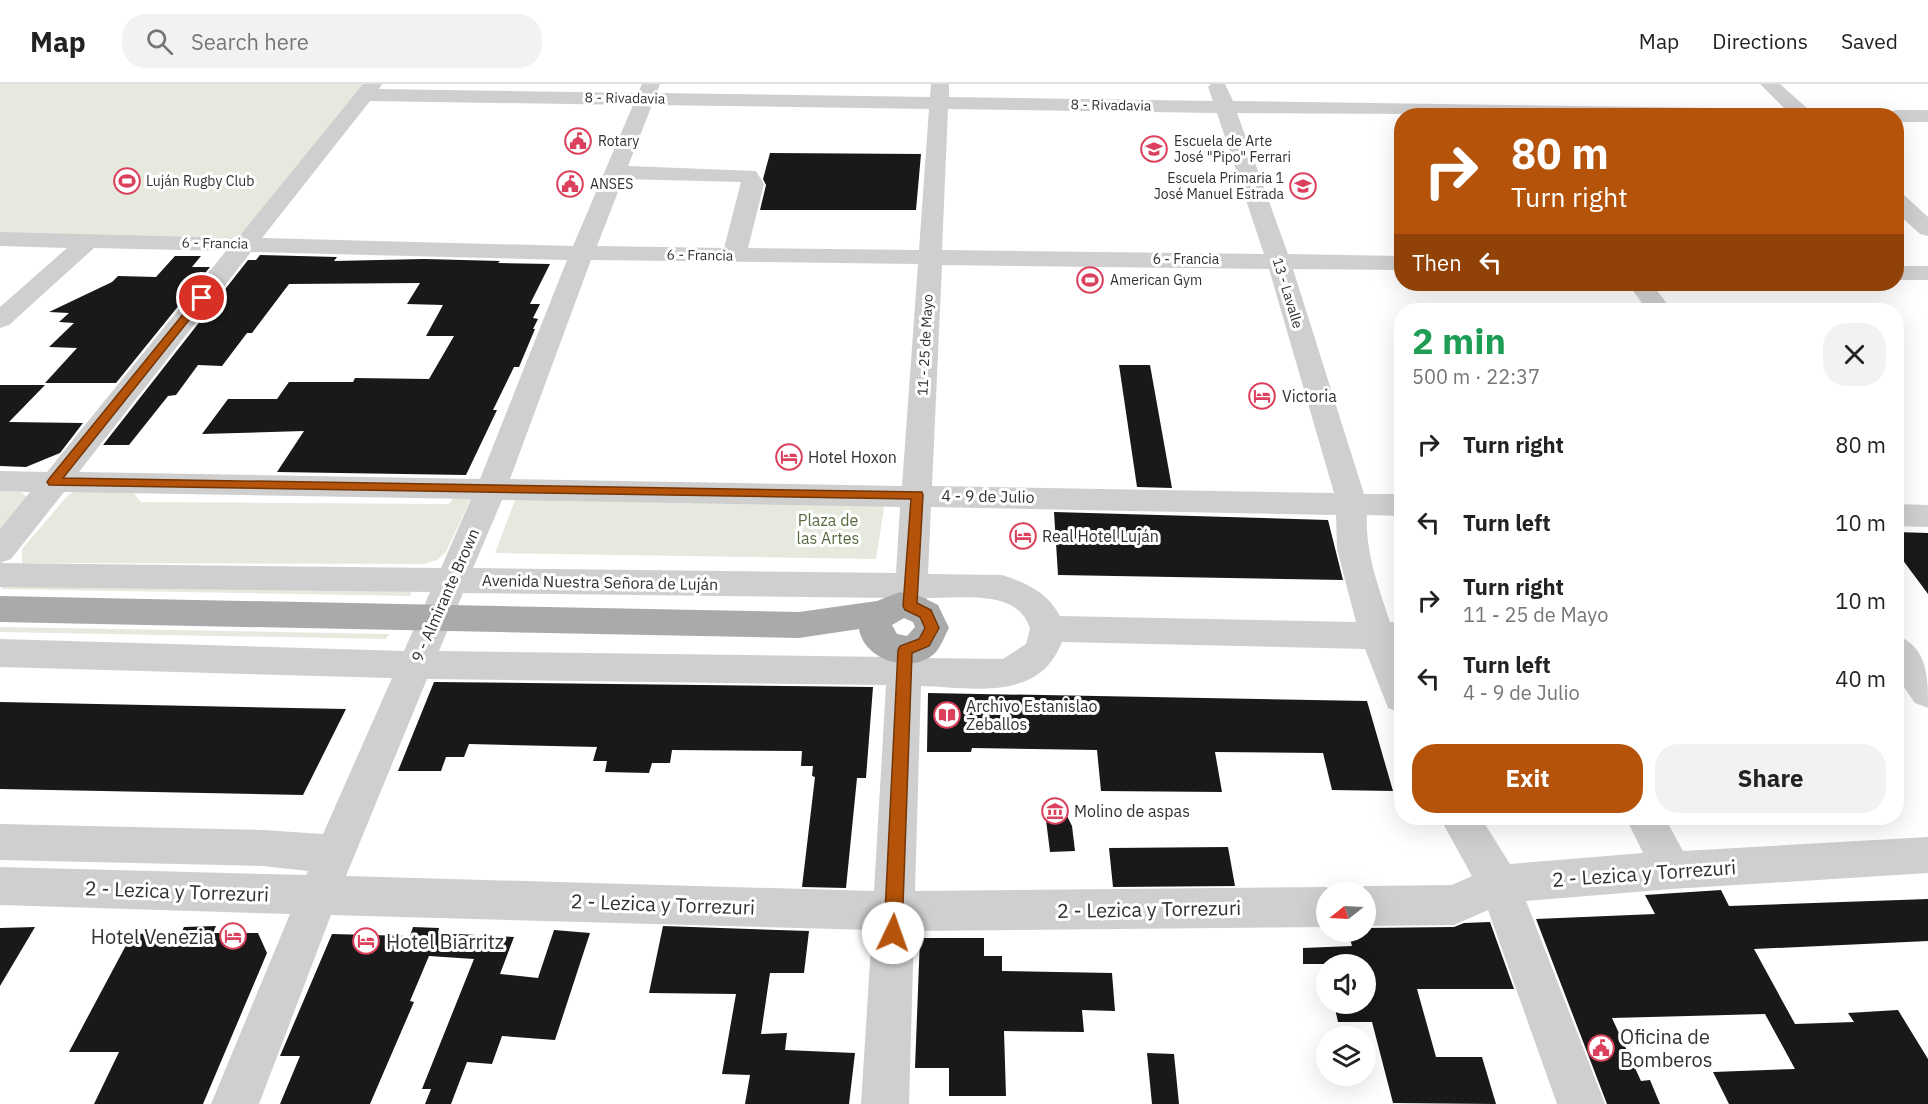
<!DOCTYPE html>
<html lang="en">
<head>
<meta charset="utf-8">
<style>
  :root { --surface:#fff; --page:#f2f2f2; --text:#222; --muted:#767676; --line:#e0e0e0; --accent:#b45309 }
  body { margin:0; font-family:"IBM Plex Sans",sans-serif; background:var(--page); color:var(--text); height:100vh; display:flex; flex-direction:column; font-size:22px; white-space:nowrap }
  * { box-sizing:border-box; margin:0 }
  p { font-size:20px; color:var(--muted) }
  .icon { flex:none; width:33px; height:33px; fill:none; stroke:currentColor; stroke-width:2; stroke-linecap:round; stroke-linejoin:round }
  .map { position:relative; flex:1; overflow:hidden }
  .details { position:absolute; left:1394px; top:219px; width:510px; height:522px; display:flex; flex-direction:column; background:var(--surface); border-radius:24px; box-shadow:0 6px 24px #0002 }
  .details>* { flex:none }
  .banner { position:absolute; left:1394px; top:24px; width:510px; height:183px; border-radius:24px; box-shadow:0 6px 24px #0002; background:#b45309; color:#fff; overflow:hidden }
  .needle { width:39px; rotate:252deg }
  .buttons { position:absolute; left:1316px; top:798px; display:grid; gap:12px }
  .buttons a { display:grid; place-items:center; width:60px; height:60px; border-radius:50%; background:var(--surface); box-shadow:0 6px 24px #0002; font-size:30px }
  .pin { position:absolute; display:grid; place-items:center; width:51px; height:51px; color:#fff; margin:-26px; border:3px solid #fff; border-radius:50%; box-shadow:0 2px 6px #0007 }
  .me { position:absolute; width:66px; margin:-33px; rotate:3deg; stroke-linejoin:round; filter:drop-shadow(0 0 4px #0008) }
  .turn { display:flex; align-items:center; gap:21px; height:126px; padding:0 18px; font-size:27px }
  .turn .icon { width:78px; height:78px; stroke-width:2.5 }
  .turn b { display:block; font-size:42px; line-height:51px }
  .then { display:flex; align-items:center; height:57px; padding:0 18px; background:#0003; gap:12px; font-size:22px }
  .round { display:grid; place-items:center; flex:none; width:63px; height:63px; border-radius:24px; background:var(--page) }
  .head { display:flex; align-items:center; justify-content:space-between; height:102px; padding:0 18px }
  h1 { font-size:36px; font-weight:700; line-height:45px; color:#1e9e55 }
  .cta { display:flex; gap:12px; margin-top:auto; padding:12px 18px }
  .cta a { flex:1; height:69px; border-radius:24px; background:var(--accent); color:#fff; font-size:24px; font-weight:700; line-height:69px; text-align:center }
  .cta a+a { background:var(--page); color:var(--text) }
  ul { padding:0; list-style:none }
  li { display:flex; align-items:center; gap:18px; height:78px; padding:0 18px }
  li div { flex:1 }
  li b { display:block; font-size:22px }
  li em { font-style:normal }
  header { display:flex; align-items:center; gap:36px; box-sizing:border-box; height:84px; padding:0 30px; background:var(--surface); border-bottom:2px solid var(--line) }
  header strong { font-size:28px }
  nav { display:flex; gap:33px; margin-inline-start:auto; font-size:21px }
  .search { width:420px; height:54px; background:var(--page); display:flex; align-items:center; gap:15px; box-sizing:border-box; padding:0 21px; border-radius:24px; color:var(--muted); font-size:22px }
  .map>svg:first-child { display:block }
  .green { fill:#e6eade }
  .building { fill:#191919 }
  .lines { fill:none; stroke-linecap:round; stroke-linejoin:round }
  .minor { fill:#cfcfcf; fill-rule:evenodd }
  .major { fill:#aaa; fill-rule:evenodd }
  .route { fill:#b45309; stroke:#753606; stroke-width:1.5 }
  .labels { text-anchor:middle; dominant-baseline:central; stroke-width:6; stroke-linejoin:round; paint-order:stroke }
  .far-street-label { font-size:14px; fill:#323232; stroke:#fff }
  .far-poi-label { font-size:14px; fill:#323232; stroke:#fff; text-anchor:start }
  .poi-label { font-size:16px; fill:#323232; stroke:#fff; text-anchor:start }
  .street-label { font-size:16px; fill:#323232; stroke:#fff }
  .park-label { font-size:16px; fill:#596b41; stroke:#fff }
  .near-street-label { font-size:20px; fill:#323232; stroke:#fff }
  .near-poi-label { font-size:20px; fill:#323232; stroke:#fff; text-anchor:start }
</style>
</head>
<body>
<header>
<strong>Map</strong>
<div class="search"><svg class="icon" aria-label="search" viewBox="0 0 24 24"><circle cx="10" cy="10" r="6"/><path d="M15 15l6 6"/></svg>Search here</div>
<nav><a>Map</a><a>Directions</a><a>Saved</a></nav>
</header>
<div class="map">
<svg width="1928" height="1020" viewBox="0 0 1928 1020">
  <rect width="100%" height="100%" fill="#fff"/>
  <g class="green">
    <path d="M0 0H364L242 150 232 154 0 152Z"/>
    <path d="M81 404 130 405 141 418 449 420 457 409 471 414 446 468 437 476 424 480 22 479V465L68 411Z"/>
    <path d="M0 407 21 408 27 413 0 445Z"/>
    <path d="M516 413 879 417 884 424 876 475 495 469Z"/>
    <path d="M5 500 412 507 410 512 1 505Z"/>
    <path d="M0 543 389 550 386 555 0 548Z"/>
  </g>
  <g class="building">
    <path d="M770 69 921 70 916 126H760L766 101 763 95Z"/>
    <path d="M260 171 337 173 334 177 424 175 500 177 498 179 550 180 530 220H540L533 234 538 235 533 245H535L519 283H514L493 326H497L466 391 277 388 304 347 202 350 228 315H277L289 298H353L355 294 429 295 454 252H426L443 221 407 220 420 199 289 200 252 249H247L222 282 198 281 176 311 168 312 129 361H103L248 176H256Z"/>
    <path d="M175 172H201L192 183H210L116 299H45L77 264 49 263 74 239 59 238 69 229 49 228 112 198 118 192 156 193Z"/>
    <path d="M1119 281H1150L1172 404 1137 403Z"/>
    <path d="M0 301H45L9 338 83 339 60 369 26 383 0 382Z"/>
    <path d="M1054 428 1328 436 1343 496 1058 491Z"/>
    <path d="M1896 448 1928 449V510L1896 467Z"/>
    <path d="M434 598 873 603 866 694H857L846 804 802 803 815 693 812 692 813 682H801L802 667 672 666 670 679H652L649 689 605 688 607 677H593L597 663 469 660 464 673H446L441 687H398Z"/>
    <path d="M928 609 1367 617 1393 707 1332 706 1323 669 1215 668 1222 708 1101 707 1097 666 972 664 971 668H927Z"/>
    <path d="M0 618 346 625 303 711 0 705Z"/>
    <path d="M1047 719H1056L1063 724 1072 742 1075 767 1050 768 1045 728Z"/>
    <path d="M1228 763 1235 802 1113 803 1109 764Z"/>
    <path d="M1721 806 1729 822 1928 815V857L1754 865 1795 940 1854 938 1848 929 1898 926 1928 975V1020H1729L1713 988 1795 985 1765 930 1612 934 1641 997 1650 996 1660 1020H1607L1536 835 1655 830 1645 811Z"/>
    <path d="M1490 838 1514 905H1417L1436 973H1482L1496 1020 1393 1019 1372 938H1338L1334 920H1365V880H1303V864L1352 862 1348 848H1365V844L1454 843 1464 839Z"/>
    <path d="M216 842 213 849H258L267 869 203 1020H94L119 968H69L132 850 181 849 184 843Z"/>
    <path d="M663 842 809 847 804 889H770L761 950 787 949 785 966 855 969 849 1020H745L750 991 722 990 736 910 649 909Z"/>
    <path d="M35 843 0 902V844Z"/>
    <path d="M413 843 439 844 438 849 514 853 500 890 538 894 554 846 590 849 555 956 502 952 492 980 467 978 451 1020H425L431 1005H422L474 875 429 872 410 917 414 918 370 1020H280L300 972H280L332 850 410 852Z"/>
    <path d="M920 854H984V872H1002V887L1112 889 1115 927 1082 926 1084 948 1004 947 1006 1012H949V984H915Z"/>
    <path d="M1147 969 1174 970 1179 1020H1152Z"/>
  </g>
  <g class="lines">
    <g class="minor">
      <path d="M363 0H382L379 5 638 9 642 0H660L657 9 930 13 931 0H949V13L1213 17 1208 3 1211 0H1225L1233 17 1785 25 1760 0H1780L1808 25 1857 26 1864 28 1867 32 1237 29 1288 170 1401 172V186L1293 185 1364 410H1401V432L1367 431C1365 468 1379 504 1390 538L1401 539V629L1388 624 1365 565 1062 558C1059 565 1055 573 1050 579 1021 615 961 603 921 602L915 807 1326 803 1339 808H1326V843L914 847 909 1020H861L872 846 331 831 259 1020H211L290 830 0 821V783L306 791 308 787 263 782 0 776V740L263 746 323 750 392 594 0 583V555L404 567 430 508 0 503V479L441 484 471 415 64 408 11 475 0 479V445L30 408 0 407V387L47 388 226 167 94 164 9 241 0 244V223L67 164 0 162V148L238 154ZM370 17 633 21 573 162 262 154ZM652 21 929 25 919 166 748 164 764 100 756 87 628 82ZM948 25 1217 29 1264 170 942 166ZM623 95 741 98 724 164 597 162ZM251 168 567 176 480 395 79 388ZM591 176 918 180 902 402 510 395ZM942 181 1269 185 1334 409 932 402ZM502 416 900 423 896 489 473 484ZM931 423 1336 431 1337 465 1356 538 1060 532C1047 508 1027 499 1002 491L928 490ZM463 509 894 514 893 522 898 531 910 535 922 531 927 522V514C960 515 1019 504 1030 545L1026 560 1003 575 922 574V566L917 556 905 552 893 556 888 566 887 573 439 567ZM427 595 886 601 874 807 346 792Z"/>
      <path d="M1896 26H1928V38H1896V32H1886L1889 28Z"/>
      <path d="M1896 109 1904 111 1928 133V152L1920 150 1896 128Z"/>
      <rect x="1896" y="182" width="32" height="14"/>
      <path d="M1628 200H1652L1672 226H1647Z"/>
      <path d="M1896 420 1928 421V443L1896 442Z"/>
      <path d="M1896 551C1928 563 1928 593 1928 624L1915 619 1896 592Z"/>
      <path d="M1440 734H1481L1510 780 1643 769 1626 734H1665L1683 767 1928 753V789L1672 805 1526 817 1605 1020H1557L1488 826 1454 841 1365 842V808H1350L1365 802 1452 801 1472 792Z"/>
    </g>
    <path class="major" d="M900 508 922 513 938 521 949 544C945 551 941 563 935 569 913 591 864 577 859 545L799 554 0 538V512L799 528 877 517ZM904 534 913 538 915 543 907 552 897 550 892 541Z"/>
  </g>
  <path class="route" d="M202 211 207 214 205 216 63 394 922 408 923 411 917 519 931 526 939 544 929 562 912 569 902 849 899 855 893 857 887 855 884 849 898 566 900 562 919 555 925 544 920 533 905 526 903 522 911 415 49 401 47 398 49 395 198 212Z"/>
  <defs>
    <g id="civic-ring" transform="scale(1.35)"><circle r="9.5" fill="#fff" stroke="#db415c" stroke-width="1.5"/><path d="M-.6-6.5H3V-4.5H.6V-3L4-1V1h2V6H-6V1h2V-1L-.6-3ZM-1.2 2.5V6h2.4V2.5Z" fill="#db415c"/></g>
    <g id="university-ring" transform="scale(1.35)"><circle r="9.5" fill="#fff" stroke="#db415c" stroke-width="1.5"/><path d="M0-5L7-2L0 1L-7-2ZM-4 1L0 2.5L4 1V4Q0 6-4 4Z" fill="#db415c"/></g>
    <g id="stadium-ring" transform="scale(1.35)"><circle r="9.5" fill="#fff" stroke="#db415c" stroke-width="1.5"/><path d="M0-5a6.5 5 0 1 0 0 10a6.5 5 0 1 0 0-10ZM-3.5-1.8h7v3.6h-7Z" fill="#db415c"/></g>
    <g id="school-ring" transform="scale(1.35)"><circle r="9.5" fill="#fff" stroke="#db415c" stroke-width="1.5"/><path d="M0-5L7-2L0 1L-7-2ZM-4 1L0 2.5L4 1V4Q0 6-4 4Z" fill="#db415c"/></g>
    <g id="hotel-ring" transform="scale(1.35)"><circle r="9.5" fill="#fff" stroke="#db415c" stroke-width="1.5"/><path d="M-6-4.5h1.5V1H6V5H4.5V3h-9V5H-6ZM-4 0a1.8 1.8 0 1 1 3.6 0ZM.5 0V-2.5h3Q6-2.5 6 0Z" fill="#db415c"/></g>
    <g id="library-ring" transform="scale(1.35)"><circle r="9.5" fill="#fff" stroke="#db415c" stroke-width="1.5"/><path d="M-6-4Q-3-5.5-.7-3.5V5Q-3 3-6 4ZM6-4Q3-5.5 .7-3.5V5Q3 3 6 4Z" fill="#db415c"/></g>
    <g id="museum-ring" transform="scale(1.35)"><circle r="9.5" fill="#fff" stroke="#db415c" stroke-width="1.5"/><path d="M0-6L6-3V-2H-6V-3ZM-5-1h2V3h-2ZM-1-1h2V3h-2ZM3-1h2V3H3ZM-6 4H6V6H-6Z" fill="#db415c"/></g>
  </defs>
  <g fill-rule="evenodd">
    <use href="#civic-ring" x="578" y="57"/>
    <use href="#university-ring" x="1154" y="65"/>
    <use href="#stadium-ring" x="127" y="97"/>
    <use href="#civic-ring" x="570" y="100"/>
    <use href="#school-ring" x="1303" y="102"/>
    <use href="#stadium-ring" x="1090" y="196"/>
    <use href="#hotel-ring" x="1262" y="312"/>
    <use href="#hotel-ring" x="789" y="373"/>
    <use href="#hotel-ring" x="1023" y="452"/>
    <use href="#library-ring" x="947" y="631"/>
    <use href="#museum-ring" x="1055" y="727"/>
    <use href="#hotel-ring" x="233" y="852"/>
    <use href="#hotel-ring" x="366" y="857"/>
    <use href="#civic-ring" x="1601" y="964"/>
  </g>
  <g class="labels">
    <g class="far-street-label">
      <text transform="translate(625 14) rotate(1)">8 - Rivadavia</text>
      <text transform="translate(1111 21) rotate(1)">8 - Rivadavia</text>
      <text transform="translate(215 159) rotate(1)">6 - Francia</text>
      <text transform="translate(700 171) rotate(1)">6 - Francia</text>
      <text x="1186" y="175">6 - Francia</text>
      <text transform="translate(1288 209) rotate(73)">13 - Lavalle</text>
      <text transform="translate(925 261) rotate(-87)">11 - 25 de Mayo</text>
    </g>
    <g class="far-poi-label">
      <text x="598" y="57">Rotary</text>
      <text x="1174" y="57">Escuela de Arte<tspan x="1174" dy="16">José "Pipo" Ferrari</tspan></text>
      <text x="1284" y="94" text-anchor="end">Escuela Primaria 1<tspan x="1284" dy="16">José Manuel Estrada</tspan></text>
      <text x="146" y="97">Luján Rugby Club</text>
      <text x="590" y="100">ANSES</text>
      <text x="1110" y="196">American Gym</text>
    </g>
    <g class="poi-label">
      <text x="1282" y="312">Victoria</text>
      <text x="808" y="373">Hotel Hoxon</text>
      <text x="1042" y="452">Real Hotel Luján</text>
      <text x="966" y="622">Archivo Estanislao<tspan x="966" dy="18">Zeballos</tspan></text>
      <text x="1074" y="727">Molino de aspas</text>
    </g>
    <g class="street-label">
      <text transform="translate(988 412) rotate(1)">4 - 9 de Julio</text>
      <text transform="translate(600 498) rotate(1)">Avenida Nuestra Señora de Luján</text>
      <text transform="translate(445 511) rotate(-66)">9 - Almirante Brown</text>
    </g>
    <g class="park-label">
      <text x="828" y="436">Plaza de<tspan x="828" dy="18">las Artes</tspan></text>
    </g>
    <g class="near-street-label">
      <text transform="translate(1644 789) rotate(-4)">2 - Lezica y Torrezuri</text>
      <text transform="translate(177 807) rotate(2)">2 - Lezica y Torrezuri</text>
      <text transform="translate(663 820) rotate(2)">2 - Lezica y Torrezuri</text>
      <text transform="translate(1149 825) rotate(-1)">2 - Lezica y Torrezuri</text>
    </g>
    <g class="near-poi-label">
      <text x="214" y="852" text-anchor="end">Hotel Venezia</text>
      <text x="386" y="857">Hotel Biarritz</text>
      <text x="1620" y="952">Oficina de<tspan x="1620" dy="23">Bomberos</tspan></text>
    </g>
  </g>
</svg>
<div class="buttons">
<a><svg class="needle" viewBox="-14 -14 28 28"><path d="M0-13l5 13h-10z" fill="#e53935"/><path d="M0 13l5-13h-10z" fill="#767676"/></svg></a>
<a><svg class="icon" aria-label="sound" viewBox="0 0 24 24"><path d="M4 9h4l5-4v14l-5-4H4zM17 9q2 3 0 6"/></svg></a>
<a><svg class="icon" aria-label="layers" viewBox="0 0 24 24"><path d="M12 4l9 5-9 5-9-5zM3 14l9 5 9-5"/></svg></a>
</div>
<div class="pin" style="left:202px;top:214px;background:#d93025"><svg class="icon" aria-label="arrive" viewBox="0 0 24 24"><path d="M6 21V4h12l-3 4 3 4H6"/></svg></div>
<svg class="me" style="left:893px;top:849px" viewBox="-20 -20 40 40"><circle r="19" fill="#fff"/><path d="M0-13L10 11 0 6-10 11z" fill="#b45309"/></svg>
<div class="banner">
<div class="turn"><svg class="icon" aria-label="right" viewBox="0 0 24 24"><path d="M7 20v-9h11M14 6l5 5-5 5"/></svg><div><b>80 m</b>Turn right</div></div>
<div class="then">Then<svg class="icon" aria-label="left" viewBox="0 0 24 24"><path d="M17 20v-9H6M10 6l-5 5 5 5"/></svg></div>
</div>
<section class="details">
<div class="head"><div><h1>2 min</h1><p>500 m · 22:37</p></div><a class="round"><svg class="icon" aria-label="close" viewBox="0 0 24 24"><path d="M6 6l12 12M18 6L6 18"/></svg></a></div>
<ul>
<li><svg class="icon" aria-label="right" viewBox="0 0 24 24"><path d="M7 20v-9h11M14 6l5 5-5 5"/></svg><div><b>Turn right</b></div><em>80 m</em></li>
<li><svg class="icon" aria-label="left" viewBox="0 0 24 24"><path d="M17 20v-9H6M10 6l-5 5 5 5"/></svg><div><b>Turn left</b></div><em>10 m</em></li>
<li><svg class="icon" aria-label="right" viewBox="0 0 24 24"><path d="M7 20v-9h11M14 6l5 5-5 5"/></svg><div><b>Turn right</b><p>11 - 25 de Mayo</p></div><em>10 m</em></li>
<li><svg class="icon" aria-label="left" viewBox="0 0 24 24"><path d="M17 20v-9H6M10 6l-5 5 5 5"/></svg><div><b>Turn left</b><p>4 - 9 de Julio</p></div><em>40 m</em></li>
</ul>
<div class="cta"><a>Exit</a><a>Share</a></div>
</section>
</div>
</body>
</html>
